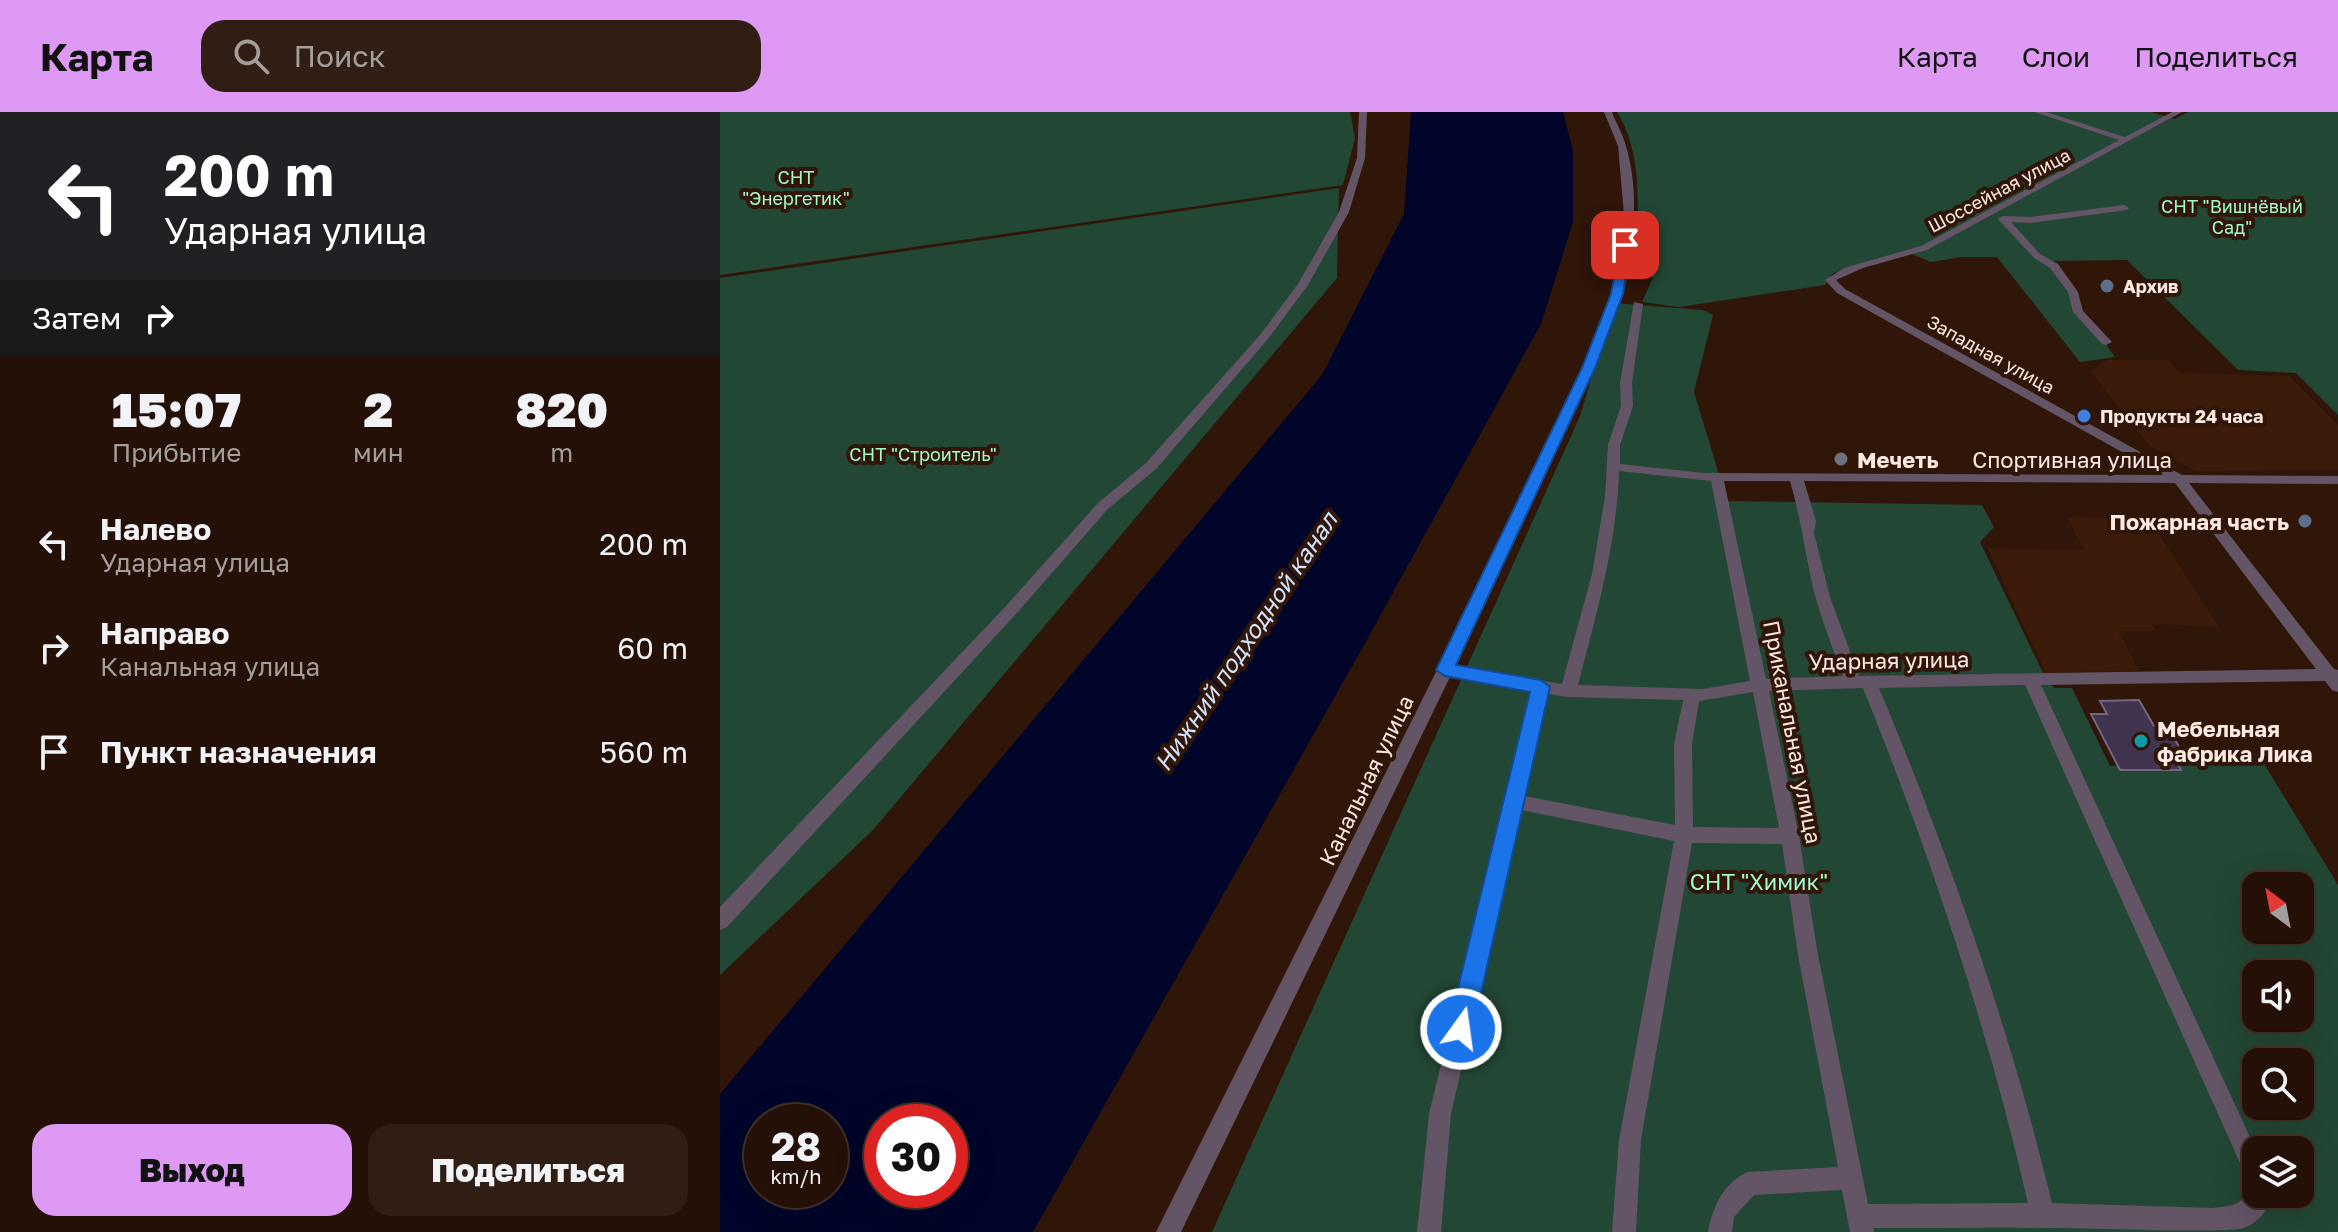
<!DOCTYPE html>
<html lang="ru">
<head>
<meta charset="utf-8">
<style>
  :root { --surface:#241007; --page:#301e15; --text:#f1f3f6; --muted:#a39d9b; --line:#413028; --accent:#dd99f3 }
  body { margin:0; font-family:"Golos Text",sans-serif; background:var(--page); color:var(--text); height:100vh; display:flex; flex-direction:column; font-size:30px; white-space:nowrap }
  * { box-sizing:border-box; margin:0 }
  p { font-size:26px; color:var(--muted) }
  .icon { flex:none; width:44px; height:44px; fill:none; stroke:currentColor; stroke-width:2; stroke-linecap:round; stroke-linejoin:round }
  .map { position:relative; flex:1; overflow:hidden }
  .sheet { display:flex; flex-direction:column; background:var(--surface); width:720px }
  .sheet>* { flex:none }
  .banner { background:#202124; color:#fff; overflow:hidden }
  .needle { width:52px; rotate:328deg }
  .fabs { position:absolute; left:1522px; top:760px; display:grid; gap:16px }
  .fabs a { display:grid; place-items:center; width:72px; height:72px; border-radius:16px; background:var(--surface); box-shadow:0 8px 32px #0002,0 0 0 2px var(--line); font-size:40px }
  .speed { position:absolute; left:24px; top:992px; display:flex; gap:16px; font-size:40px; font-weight:700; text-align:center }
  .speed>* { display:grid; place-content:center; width:104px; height:104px; border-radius:50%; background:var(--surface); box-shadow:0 8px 32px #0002,0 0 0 2px var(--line); line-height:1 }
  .speed small { font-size:20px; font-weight:400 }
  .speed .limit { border:12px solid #d22; background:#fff; color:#111 }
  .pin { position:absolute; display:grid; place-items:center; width:68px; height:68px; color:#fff; margin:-34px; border-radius:16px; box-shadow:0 4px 12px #0006 }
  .me { position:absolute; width:88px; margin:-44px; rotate:14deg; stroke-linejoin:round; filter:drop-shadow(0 0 6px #0008) }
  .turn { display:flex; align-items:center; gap:28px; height:168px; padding:0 32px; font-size:36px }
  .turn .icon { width:104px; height:104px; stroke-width:2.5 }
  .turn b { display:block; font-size:56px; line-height:68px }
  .then { display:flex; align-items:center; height:76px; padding:0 32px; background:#0003; gap:16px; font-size:30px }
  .eta { display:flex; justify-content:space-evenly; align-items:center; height:136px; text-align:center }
  .eta b { font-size:48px; font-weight:800; line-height:56px }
  .action { display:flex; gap:16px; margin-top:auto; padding:16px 32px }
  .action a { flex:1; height:92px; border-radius:24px; background:var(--accent); color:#111; font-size:32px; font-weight:800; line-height:92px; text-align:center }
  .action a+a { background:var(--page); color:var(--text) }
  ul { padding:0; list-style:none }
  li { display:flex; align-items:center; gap:24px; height:104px; padding:0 32px }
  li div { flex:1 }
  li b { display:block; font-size:30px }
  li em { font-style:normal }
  header { display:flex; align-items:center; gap:48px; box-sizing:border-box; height:112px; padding:0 40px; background:var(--accent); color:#111 }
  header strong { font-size:38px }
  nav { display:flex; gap:44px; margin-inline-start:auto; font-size:28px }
  .search { width:560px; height:72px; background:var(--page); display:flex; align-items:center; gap:20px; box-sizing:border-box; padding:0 28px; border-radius:24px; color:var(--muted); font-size:30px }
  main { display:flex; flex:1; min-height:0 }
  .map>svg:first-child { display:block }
  .built { fill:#3c1b0b }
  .green { fill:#234735; fill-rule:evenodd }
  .water { fill:#000529; fill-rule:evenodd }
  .building { fill:#41344f; stroke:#746583; stroke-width:2 }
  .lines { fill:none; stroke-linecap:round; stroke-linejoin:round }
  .minor { fill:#635466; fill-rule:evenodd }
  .route { fill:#1a73e8; stroke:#114b97; stroke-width:2 }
  .service-dot { fill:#5c6f8a; stroke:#301509; stroke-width:3 }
  .shop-dot { fill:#3f7fe0; stroke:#301509; stroke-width:3 }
  .worship-dot { fill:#6b7280; stroke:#301509; stroke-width:3 }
  .culture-dot { fill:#0f9aa8; stroke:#301509; stroke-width:3 }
  .labels { text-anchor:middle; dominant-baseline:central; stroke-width:8; stroke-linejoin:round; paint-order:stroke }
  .far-park-label { font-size:18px; fill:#9ff9ca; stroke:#301509 }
  .far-street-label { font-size:18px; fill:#feeae2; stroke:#301509 }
  .far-poi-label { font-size:18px; font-weight:bold; fill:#feeae2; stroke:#301509; text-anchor:start }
  .poi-label { font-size:22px; font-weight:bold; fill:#feeae2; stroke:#301509; text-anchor:start }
  .street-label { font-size:22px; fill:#feeae2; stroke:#301509 }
  .park-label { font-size:22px; fill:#9ff9ca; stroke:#301509 }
  .water-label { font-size:24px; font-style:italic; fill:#cee1fd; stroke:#301509 }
</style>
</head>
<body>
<header>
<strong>Карта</strong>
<div class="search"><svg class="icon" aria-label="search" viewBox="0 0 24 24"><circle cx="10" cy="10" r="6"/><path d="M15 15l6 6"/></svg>Поиск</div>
<nav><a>Карта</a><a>Слои</a><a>Поделиться</a></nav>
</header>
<main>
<section class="sheet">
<div class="banner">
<div class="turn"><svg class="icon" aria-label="left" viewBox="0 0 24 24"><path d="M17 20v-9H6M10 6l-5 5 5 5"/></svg><div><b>200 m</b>Ударная улица</div></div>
<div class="then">Затем<svg class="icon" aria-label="right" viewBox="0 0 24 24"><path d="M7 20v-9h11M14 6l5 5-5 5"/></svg></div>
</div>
<div class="eta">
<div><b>15:07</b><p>Прибытие</p></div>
<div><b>2</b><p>мин</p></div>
<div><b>820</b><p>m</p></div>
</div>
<ul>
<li><svg class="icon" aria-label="left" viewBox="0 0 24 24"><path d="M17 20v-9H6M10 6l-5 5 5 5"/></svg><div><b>Налево</b><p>Ударная улица</p></div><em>200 m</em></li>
<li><svg class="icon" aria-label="right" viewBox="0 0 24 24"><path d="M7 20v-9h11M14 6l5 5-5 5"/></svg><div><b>Направо</b><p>Канальная улица</p></div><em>60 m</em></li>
<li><svg class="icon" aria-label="arrive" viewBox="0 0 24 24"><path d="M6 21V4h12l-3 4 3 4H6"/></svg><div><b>Пункт назначения</b></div><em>560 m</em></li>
</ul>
<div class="action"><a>Выход</a><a>Поделиться</a></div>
</section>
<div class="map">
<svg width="1618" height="1120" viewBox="0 0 1618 1120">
  <rect width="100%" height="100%" fill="#301509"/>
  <g class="built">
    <path d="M1387 248H1448L1460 261 1569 264 1618 313V358L1475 359 1430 334 1370 259Z"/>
    <path d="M1347 405 1429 407 1499 515 1432 512 1436 519H1398L1419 558 1326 561 1268 437 1364 438Z"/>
  </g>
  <g class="green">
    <path d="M0 0H630L635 26 623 73 0 163Z"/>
    <path d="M897 0H1431L1455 7 1468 0H1618V303L1576 261 1518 258 1407 148 1327 149 1395 245 1360 250 1277 145H1242L1211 150 1187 140 1123 157 1112 162 1105 173 959 195 922 190 933 166 914 162C917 109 926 47 897 0Z"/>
    <path d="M619 76 617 166 153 718 0 863V166Z"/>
    <path d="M894 191 983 198 993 203 974 280 1007 389 1262 393 1274 415 1260 430 1324 563 1334 576H1352L1390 654 1538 642 1618 773V1120H492L860 304ZM1536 774H1580V818H1536ZM1536 862H1580V906H1536ZM1536 950H1580V994H1536ZM1536 1038H1580V1082H1536Z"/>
  </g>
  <path class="water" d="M691 0H843L853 38V110L821 212 644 533 313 1120H0V982L602 263 684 102ZM42 1010H110V1078H42ZM162 1010H230V1078H162Z"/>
  <path class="building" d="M1419 588 1434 614H1447L1465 645H1454L1461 658H1400L1371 602H1387L1380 589Z"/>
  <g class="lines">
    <g class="minor">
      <path d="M639 0H647L645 46 629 100 588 173 548 227 436 357 388 397 296 502 7 815 0 818V795L286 494 378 391 426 351 540 223 578 172 619 100 637 46Z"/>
      <path d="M884 0H892C896 11 903 22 906 34 937 142 872 261 827 356 796 422 766 488 735 554L842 572 872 462 885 384 888 333 901 294 900 271 914 190 923 192 912 271 913 294 900 333V352L984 361 1443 363 1117 181 1105 168 1124 156 1201 134 1399 28 1314 0H1326L1405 25 1452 0H1462L1207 138 1143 156 1116 168 1125 177 1462 363 1618 364V372L1469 371 1614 557 1618 558V580L1612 578 1605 569 1321 573 1536 1038V1082H1550C1550 1098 1537 1112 1521 1117 1488 1120 1422 1118 1386 1117 1309 1115 1231 1116 1153 1116L1154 1120H1130L1122 1078 1034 1083 1014 1105 1012 1120H988C992 1096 1004 1070 1028 1060L1118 1055 1078 843 1062 732 972 731 921 1028 916 1120H892L899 1028 954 729 801 698 731 1002 721 1120H697L709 1002 812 579 730 565 461 1120H436L717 558 862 256 892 182 904 103 898 34ZM899 359 991 369 1030 569 983 577 858 573C876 503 897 432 899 359ZM1004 369H1070C1081 406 1085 442 1094 480 1102 509 1113 537 1123 564L1046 567ZM1084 369 1455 371 1596 557 1139 564 1110 485 1094 421 1096 409ZM1305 573 1530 1073C1520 1095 1516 1093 1492 1096L1332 1091C1289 914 1229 743 1159 576ZM1143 576C1211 744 1267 914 1308 1091L1148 1092 1098 843 1079 724 1049 579ZM1033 580 1059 716 973 715 972 632 979 589ZM828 582 848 585 963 588 954 632 955 713 804 684Z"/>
      <path d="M1404 93 1409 96 1407 98 1310 111 1291 110 1320 142 1338 152 1358 180 1363 199 1392 230 1386 233 1382 232 1353 200 1348 180 1330 156 1314 146 1278 107 1283 104 1310 105Z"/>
    </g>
  </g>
  <path class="route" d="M905 130 911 133 903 182 875 256 736 553 821 568 830 575 753 917 749 925 741 929 732 925 728 917 810 580 725 564 716 558 862 256 891 182 900 133Z"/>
  <g class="service-dot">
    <circle cx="1387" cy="174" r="8"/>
    <circle cx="1585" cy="409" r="8"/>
  </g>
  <circle class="shop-dot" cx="1364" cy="304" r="8"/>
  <circle class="worship-dot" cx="1121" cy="347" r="8"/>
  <circle class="culture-dot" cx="1421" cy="629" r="8"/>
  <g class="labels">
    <g class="far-park-label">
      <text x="76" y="65">СНТ<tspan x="76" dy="21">"Энергетик"</tspan></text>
      <text x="1512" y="94">СНТ "Вишнёвый<tspan x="1512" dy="21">Сад"</tspan></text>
      <text x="203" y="342">СНТ "Строитель"</text>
    </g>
    <g class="far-street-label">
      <text transform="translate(1279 78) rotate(-28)">Шоссейная улица</text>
      <text transform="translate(1271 242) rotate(29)">Западная улица</text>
    </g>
    <g class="far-poi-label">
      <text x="1403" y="174">Архив</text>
      <text x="1380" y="304">Продукты 24 часа</text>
    </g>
    <g class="poi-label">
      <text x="1137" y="347">Мечеть</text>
      <text x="1569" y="409" text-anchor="end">Пожарная часть</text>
      <text x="1437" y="616">Мебельная<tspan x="1437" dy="25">фабрика Лика</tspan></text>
    </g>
    <g class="street-label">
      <text x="1352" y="347">Спортивная улица</text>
      <text transform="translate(1169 548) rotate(-1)">Ударная улица</text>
      <text transform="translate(1073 620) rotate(79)">Приканальная улица</text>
      <text transform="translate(646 668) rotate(-64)">Канальная улица</text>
    </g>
    <g class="park-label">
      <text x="1039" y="769">СНТ "Химик"</text>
    </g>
    <g class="water-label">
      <text transform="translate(525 529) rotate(-56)">Нижний подходной канал</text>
    </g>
  </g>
</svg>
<div class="fabs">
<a><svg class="needle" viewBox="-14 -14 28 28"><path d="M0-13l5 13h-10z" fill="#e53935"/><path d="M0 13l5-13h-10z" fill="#a39d9b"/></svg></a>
<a><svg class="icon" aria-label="sound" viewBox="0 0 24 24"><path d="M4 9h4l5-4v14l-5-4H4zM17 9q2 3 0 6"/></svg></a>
<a><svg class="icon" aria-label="search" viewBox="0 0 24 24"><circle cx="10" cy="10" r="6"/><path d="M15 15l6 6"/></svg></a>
<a><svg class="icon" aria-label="layers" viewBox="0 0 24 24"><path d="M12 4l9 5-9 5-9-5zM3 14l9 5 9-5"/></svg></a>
</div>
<div class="speed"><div>28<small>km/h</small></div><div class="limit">30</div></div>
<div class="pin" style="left:905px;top:133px;background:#d93025"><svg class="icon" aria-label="arrive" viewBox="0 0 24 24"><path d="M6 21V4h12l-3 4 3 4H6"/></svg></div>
<svg class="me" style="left:741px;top:917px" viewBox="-20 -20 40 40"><circle r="17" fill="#1a73e8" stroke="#fff" stroke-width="3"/><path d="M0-11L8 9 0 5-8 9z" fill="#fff"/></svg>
</div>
</main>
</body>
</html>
